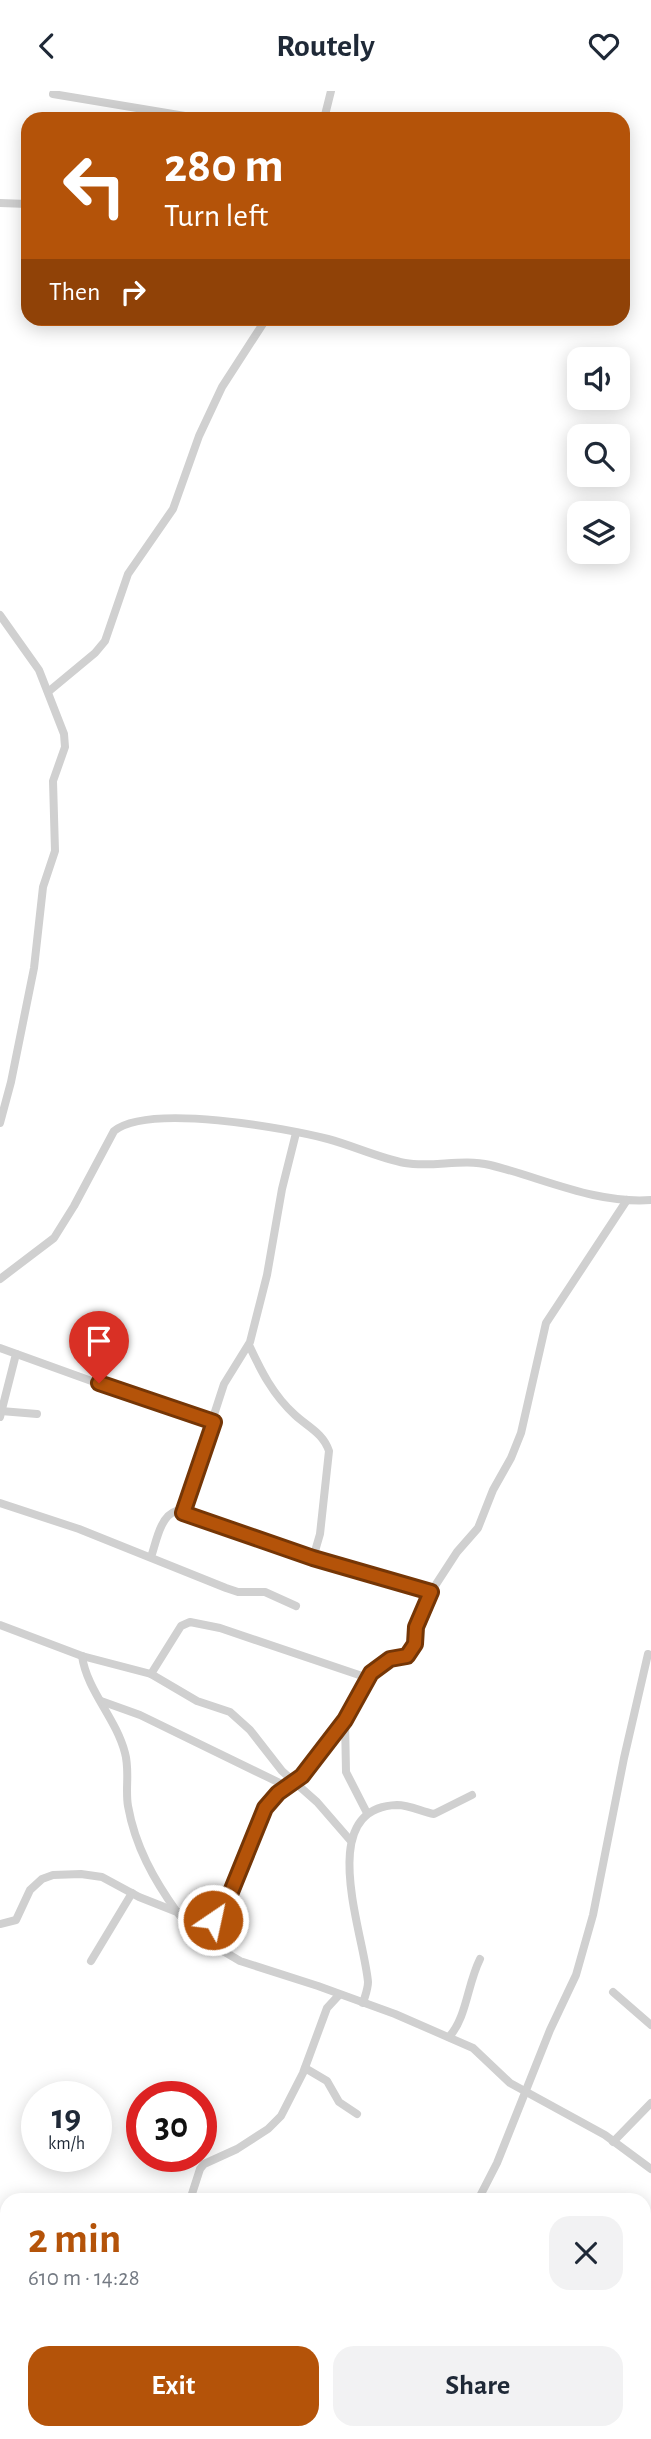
<!DOCTYPE html>
<html lang="en">
<head>
<meta charset="utf-8">
<style>
  :root { --surface:#fff; --page:#f2f2f3; --text:#1f2937; --muted:#747a83; --accent:#b45309 }
  body { margin:0; font-family:"Alegreya Sans",sans-serif; background:var(--page); color:var(--text); height:100vh; display:flex; flex-direction:column; font-size:26px; white-space:nowrap }
  * { box-sizing:border-box; margin:0 }
  p { font-size:23px; color:var(--muted) }
  .icon { flex:none; width:38px; height:38px; fill:none; stroke:currentColor; stroke-width:2; stroke-linecap:round; stroke-linejoin:round }
  .map { position:relative; flex:1; overflow:hidden }
  .drawer { position:absolute; left:0px; top:2102px; width:651px; height:247px; display:flex; flex-direction:column; background:var(--surface); border-radius:21px 21px 0 0; box-shadow:0 4px 18px #0003 }
  .drawer>* { flex:none }
  .top-card { position:absolute; left:21px; top:21px; width:609px; height:214px; border-radius:21px; box-shadow:0 4px 18px #0003; background:#b45309; color:#fff; overflow:hidden }
  .fabs { position:absolute; left:567px; top:256px; display:grid; gap:14px }
  .fabs a { display:grid; place-items:center; width:63px; height:63px; border-radius:14px; background:var(--surface); box-shadow:0 4px 18px #0003; font-size:35px }
  .speed { position:absolute; left:21px; top:1990px; display:flex; gap:14px; font-size:35px; font-weight:700; text-align:center }
  .speed>* { display:grid; place-content:center; width:91px; height:91px; border-radius:50%; background:var(--surface); box-shadow:0 4px 18px #0003; line-height:1 }
  .speed small { font-size:18px; font-weight:400 }
  .speed .limit { border:10px solid #d22; background:#fff; color:#111 }
  .pin { position:absolute; display:grid; place-items:center; width:60px; height:60px; color:#fff; margin:-72px -30px; border-radius:50% 50% 50% 0; rotate:-45deg; box-shadow:0 0 7px #0007 }
  .pin .icon { rotate:45deg }
  .me { position:absolute; width:77px; margin:-38px; rotate:34deg; stroke-linejoin:round; filter:drop-shadow(0 0 5px #0008) }
  .turn { display:flex; align-items:center; gap:24px; height:147px; padding:0 28px; font-size:32px }
  .turn .icon { width:91px; height:91px; stroke-width:2.5 }
  .turn b { display:block; font-size:49px; line-height:60px }
  .then { display:flex; align-items:center; height:66px; padding:0 28px; background:#0003; gap:14px; font-size:26px }
  .round { display:grid; place-items:center; flex:none; width:74px; height:74px; border-radius:21px; background:var(--page) }
  .summary { display:flex; align-items:center; justify-content:space-between; height:119px; padding:0 28px }
  h1 { font-size:42px; font-weight:700; line-height:52px; color:var(--accent) }
  .cta { display:flex; gap:14px; margin-top:auto; padding:14px 28px }
  .cta a { flex:1; height:80px; border-radius:21px; background:var(--accent); color:#fff; font-size:28px; font-weight:700; line-height:80px; text-align:center }
  .cta a+a { background:var(--page); color:var(--text) }
  header { display:flex; justify-content:space-between; align-items:center; height:91px; padding:0 28px; background:var(--surface); font-size:32px; font-weight:700 }
  .map>svg:first-child { display:block }
  .lines { fill:none; stroke-linecap:round; stroke-linejoin:round }
  .minor { stroke:#d0d0d0; stroke-width:8 }
  .route-casing { stroke:#753606; stroke-width:18 }
  .route { stroke:#b45309; stroke-width:12 }
</style>
</head>
<body>
<header><svg class="icon" aria-label="back" viewBox="0 0 24 24"><path d="M15 5l-7 7 7 7"/></svg>Routely<svg class="icon" aria-label="heart" viewBox="0 0 24 24"><path d="M12 20l-8-8c-3-5 5-10 8-4 3-6 11-1 8 4z"/></svg></header>
<div class="map">
<svg width="651" height="2348" viewBox="0 0 651 2348">
  <rect width="100%" height="100%" fill="#fff"/>
  <g class="lines">
    <g class="minor">
      <path d="M53 3 203 28"/>
      <path d="M324 28 331 0"/>
      <path d="M0 112 28 113"/>
      <path d="M0 524 39 579 64 643 65 656 53 690 55 760 43 796 34 877 11 991 0 1032"/>
      <path d="M48 601 95 562 105 550 128 483 173 418 199 345 222 296 266 228"/>
      <path d="M0 1188 54 1147 74 1115 114 1040C149 1012 285 1037 328 1048 354 1055 379 1067 405 1072 433 1077 462 1067 490 1074 543 1087 595 1113 651 1109"/>
      <path d="M249 1254C261 1280 273 1304 295 1324 308 1336 323 1342 329 1360L320 1443 313 1467"/>
      <path d="M0 1257 169 1318 214 1331"/>
      <path d="M1 1320 37 1323"/>
      <path d="M0 1326 16 1263"/>
      <path d="M0 1412 79 1438 226 1497 238 1501H265L296 1515"/>
      <path d="M182 1422 224 1293 250 1251 267 1184 282 1098 296 1042"/>
      <path d="M151 1466C156 1452 160 1425 176 1420L313 1467 431 1501"/>
      <path d="M0 1534 82 1565 151 1583 197 1610 230 1621 250 1639 282 1680 317 1711 350 1749"/>
      <path d="M82 1565C87 1600 116 1627 125 1662 130 1680 125 1698 128 1715 135 1755 154 1789 177 1821L218 1827 245 1771 265 1717 278 1702 302 1685 345 1628 371 1582 390 1568 406 1566 415 1553 416 1536 431 1501 457 1461 478 1437 493 1399 511 1367 521 1342 546 1232 627 1109"/>
      <path d="M151 1583 181 1535 190 1531 220 1537 368 1587"/>
      <path d="M101 1610 140 1624 288 1696"/>
      <path d="M345 1629 346 1681 367 1722"/>
      <path d="M0 1833 16 1829 30 1799 42 1788 53 1784 81 1783 102 1786 139 1806 177 1821 196 1844 240 1870 318 1895 395 1923 473 1957 510 1992 605 2044 651 2078"/>
      <path d="M91 1870 132 1802"/>
      <path d="M613 1901 651 1934"/>
      <path d="M363 1912C365 1905 368 1898 368 1891 364 1843 314 1717 397 1714 410 1714 422 1721 434 1723L472 1704"/>
      <path d="M449 1946C467 1926 467 1894 480 1868"/>
      <path d="M305 1977 327 1990 339 2011 357 2023"/>
      <path d="M613 2051 651 2012"/>
      <path d="M190 2109 200 2078 204 2073 237 2058 268 2038 281 2025 303 1982 327 1917 339 1904"/>
      <path d="M478 2109 497 2072 550 1939 576 1884 593 1824 624 1667 648 1563"/>
    </g>
  </g>
  <g class="lines">
    <g class="route-casing">
      <path id="route" d="M99 1292 214 1331 183 1422 313 1467 431 1501 416 1536 415 1553 407 1565 390 1568 371 1582 345 1629 302 1685 278 1702 265 1717 222 1823 213 1829"/>
    </g>
    <use href="#route" class="route"/>
  </g>
</svg>
<div class="fabs">
<a><svg class="icon" aria-label="sound" viewBox="0 0 24 24"><path d="M4 9h4l5-4v14l-5-4H4zM17 9q2 3 0 6"/></svg></a>
<a><svg class="icon" aria-label="search" viewBox="0 0 24 24"><circle cx="10" cy="10" r="6"/><path d="M15 15l6 6"/></svg></a>
<a><svg class="icon" aria-label="layers" viewBox="0 0 24 24"><path d="M12 4l9 5-9 5-9-5zM3 14l9 5 9-5"/></svg></a>
</div>
<div class="speed"><div>19<small>km/h</small></div><div class="limit">30</div></div>
<div class="pin" style="left:99px;top:1292px;background:#d93025"><svg class="icon" aria-label="arrive" viewBox="0 0 24 24"><path d="M6 21V4h12l-3 4 3 4H6"/></svg></div>
<svg class="me" style="left:213px;top:1829px" viewBox="-20 -20 40 40"><circle r="17" fill="#b45309" stroke="#fff" stroke-width="3"/><path d="M0-11L8 9 0 5-8 9z" fill="#fff"/></svg>
<div class="top-card">
<div class="turn"><svg class="icon" aria-label="left" viewBox="0 0 24 24"><path d="M17 20v-9H6M10 6l-5 5 5 5"/></svg><div><b>280 m</b>Turn left</div></div>
<div class="then">Then<svg class="icon" aria-label="right" viewBox="0 0 24 24"><path d="M7 20v-9h11M14 6l5 5-5 5"/></svg></div>
</div>
<section class="drawer">
<div class="summary"><div><h1>2 min</h1><p>610 m · 14:28</p></div><a class="round"><svg class="icon" aria-label="close" viewBox="0 0 24 24"><path d="M6 6l12 12M18 6L6 18"/></svg></a></div>
<div class="cta"><a>Exit</a><a>Share</a></div>
</section>
</div>
</body>
</html>
